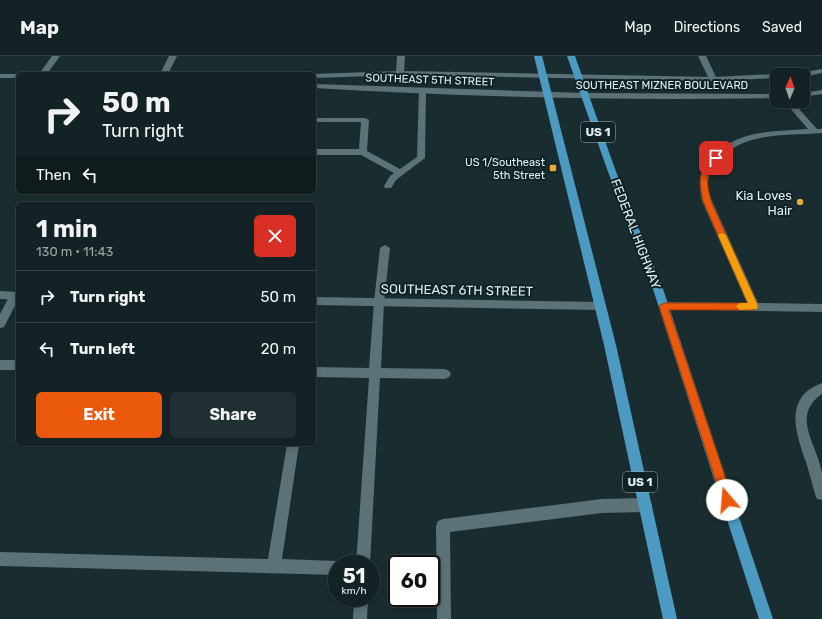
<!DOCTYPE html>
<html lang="en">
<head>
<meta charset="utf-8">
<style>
  :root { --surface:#132224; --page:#202f31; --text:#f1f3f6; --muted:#9da4a6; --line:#323f41; --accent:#ea580c }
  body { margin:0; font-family:Rubik,sans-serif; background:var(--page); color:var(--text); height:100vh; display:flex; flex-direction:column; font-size:15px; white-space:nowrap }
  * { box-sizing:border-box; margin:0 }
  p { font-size:13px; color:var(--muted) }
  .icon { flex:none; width:22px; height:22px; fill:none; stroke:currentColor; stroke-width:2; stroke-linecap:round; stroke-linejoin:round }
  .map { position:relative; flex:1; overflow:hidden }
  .panel { position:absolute; left:16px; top:146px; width:300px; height:244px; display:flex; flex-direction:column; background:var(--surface); border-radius:6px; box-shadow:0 2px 6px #0003,0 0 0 1px var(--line) }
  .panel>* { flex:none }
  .hud { position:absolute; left:16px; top:16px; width:300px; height:122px; border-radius:6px; box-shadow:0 2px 6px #0003,0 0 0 1px var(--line); background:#132224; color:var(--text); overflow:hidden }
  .needle { width:26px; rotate:2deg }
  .fabs { position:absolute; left:770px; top:12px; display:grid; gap:8px }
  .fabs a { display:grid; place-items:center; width:40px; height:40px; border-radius:6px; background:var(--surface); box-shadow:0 2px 6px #0003,0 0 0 1px var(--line); font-size:20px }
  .speed { position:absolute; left:328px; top:499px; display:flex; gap:8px; font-size:20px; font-weight:700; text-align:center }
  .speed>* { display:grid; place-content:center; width:52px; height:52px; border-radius:50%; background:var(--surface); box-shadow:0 2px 6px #0003,0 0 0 1px var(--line); line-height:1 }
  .speed small { font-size:10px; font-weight:400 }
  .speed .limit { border:2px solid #111; border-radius:6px; background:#fff; color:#111 }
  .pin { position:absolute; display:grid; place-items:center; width:34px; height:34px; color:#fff; margin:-17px; border-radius:8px; box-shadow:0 2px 6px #0006 }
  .me { position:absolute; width:44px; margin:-22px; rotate:342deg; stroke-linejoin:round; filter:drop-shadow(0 0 3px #0008) }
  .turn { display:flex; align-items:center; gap:14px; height:84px; padding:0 20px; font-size:18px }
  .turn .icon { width:52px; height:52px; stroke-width:2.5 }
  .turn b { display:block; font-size:28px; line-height:34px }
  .then { display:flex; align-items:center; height:38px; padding:0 20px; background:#0003; gap:8px; font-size:15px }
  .round { display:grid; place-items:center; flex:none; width:42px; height:42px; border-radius:6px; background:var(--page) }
  .headline { display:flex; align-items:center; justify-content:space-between; height:68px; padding:0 20px }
  h1 { font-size:24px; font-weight:700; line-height:30px }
  .cta { display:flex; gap:8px; margin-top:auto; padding:8px 20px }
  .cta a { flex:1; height:46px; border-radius:6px; background:var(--accent); color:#fff; font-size:16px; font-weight:700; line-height:46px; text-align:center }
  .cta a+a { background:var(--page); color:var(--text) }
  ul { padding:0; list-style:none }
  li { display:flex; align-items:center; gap:12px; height:52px; padding:0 20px; border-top:1px solid var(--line) }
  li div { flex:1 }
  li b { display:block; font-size:15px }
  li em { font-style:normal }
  header { display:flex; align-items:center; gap:24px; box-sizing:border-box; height:56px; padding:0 20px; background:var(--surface); border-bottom:1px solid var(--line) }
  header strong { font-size:19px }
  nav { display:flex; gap:22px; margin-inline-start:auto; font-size:14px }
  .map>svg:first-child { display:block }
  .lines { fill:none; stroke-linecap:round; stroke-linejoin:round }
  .service { fill:#5c7276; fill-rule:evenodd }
  .minor { fill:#5c7276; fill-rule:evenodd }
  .secondary { fill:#5c7276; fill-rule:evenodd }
  .primary { fill:#4c9ac1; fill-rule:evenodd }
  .route { fill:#ea580c; stroke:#983908 }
  .slow { fill:#f59e0b }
  .poi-dot { fill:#eda83b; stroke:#0f2326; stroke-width:1.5 }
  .labels { text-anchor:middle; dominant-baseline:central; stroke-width:4; stroke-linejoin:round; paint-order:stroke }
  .far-street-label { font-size:11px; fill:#e2eef1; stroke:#0f2326 }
  .far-poi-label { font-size:11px; fill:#e2eef1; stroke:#0f2326; text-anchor:end }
  .shield { fill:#0f2326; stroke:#a3b1b4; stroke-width:1 }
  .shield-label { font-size:12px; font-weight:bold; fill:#e2eef1 }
  .poi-label { font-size:13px; fill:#e2eef1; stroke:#0f2326; text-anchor:end }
  .street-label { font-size:13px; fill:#e2eef1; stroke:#0f2326 }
</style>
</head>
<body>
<header>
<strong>Map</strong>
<nav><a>Map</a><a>Directions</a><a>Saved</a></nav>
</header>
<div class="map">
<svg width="822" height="563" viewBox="0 0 822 563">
  <rect width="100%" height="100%" fill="#192d30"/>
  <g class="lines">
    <g class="service">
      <path d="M52 0H60L47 18H39Z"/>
      <path d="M169 0H177L168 18H160Z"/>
      <path d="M397 0H405L404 17 400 19 396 17Z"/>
      <path d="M698 0H706L717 23 716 25H710Z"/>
      <path d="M419 33H422L426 35 425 102 396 124 391 132H385L384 130 390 120 394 117 361 99H314V93H359L361 66H314V62H365L369 64 367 95 400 113 417 101Z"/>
      <path d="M784 45H792L817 73H822V77C787 80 746 75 720 103 713 110 709 116 708 127 707 132 710 139 712 145L758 247 822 248V256L660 253 659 250 660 247 664 246 747 247 702 145C698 125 698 115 713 100 739 73 773 76 808 73Z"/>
      <path d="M385 189 390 192 384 246 381 312 445 313 449 315 451 318 449 321 445 323 380 322 370 508H356L369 322 314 321V311L369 312 374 246 380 192Z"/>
      <path d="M15 236 18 237V244L4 271 0 272V258L11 237Z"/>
      <rect x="0" y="304" width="18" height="10"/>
      <path d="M822 327V338C790 360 818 389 822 417 822 425 822 435 822 444L817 443 815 438C812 427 809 416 806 406 796 377 783 341 822 327Z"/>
      <path d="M287 388H299L282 503 337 505 342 508H337V519L0 510V496L268 503Z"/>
      <path d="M645 442 650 444 652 449 650 454 645 456 602 457 450 476 451 563H437L436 470 438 465 443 463 602 443Z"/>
      <path d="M354 542H368L367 563H353Z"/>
    </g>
    <g class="minor">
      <path d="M0 235 18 236V244L0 243Z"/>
      <path d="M314 241 600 246 604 247 605 250 604 253 600 254 314 249Z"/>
    </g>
    <g class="secondary">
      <path d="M822 13V17L803 21V19H798L799 17Z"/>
      <path d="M400 15 713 21 777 18 780 19H777V22L713 25 400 19 314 22 313 18Z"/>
      <path d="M0 18H19L18 22H0Z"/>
      <path d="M314 28 584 37 777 38V42C623 45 468 41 314 32Z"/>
      <path d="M822 34V38L803 41V37Z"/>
    </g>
    <g class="primary">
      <path d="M534 0H542L616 289 677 563H663L604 289Z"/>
      <path d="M567 0H575L615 113 663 233 773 563H759L653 233 607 113Z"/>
    </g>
  </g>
  <path class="route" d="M713 100H716L719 102C705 119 706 124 711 145L758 250 754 254H669L733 444 731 448 727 449 723 448 722 444 659 250 664 247H748L703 145C699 125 698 116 713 100Z"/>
  <path class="slow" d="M722 177 726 179 758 250 757 253 740 254 736 250 740 247H748L718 179Z"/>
  <g class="poi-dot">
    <rect x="549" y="108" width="8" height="8" rx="2"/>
    <circle cx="800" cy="146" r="4"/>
  </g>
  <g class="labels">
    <g class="far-street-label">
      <text transform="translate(430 24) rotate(2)">SOUTHEAST 5TH STREET</text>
      <text x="662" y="29">SOUTHEAST MIZNER BOULEVARD</text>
    </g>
    <g class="far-poi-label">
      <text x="545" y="106">US 1/Southeast<tspan x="545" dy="13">5th Street</tspan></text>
    </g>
    <g class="shield">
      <rect x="581" y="66" width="34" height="20" rx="3"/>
      <rect x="623" y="416" width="34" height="20" rx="3"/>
    </g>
    <g class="shield-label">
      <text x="598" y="76">US 1</text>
      <text x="640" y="426">US 1</text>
    </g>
    <g class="poi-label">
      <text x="792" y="139">Kia Loves<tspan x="792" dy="15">Hair</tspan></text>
    </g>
    <g class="street-label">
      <text transform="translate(636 178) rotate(69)">FEDERAL HIGHWAY</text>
      <text transform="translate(457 234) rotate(1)">SOUTHEAST 6TH STREET</text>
    </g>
  </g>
</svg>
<div class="fabs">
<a><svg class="needle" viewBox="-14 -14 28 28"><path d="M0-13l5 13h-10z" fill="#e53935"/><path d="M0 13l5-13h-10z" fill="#9da4a6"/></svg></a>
</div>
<div class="speed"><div>51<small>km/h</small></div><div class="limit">60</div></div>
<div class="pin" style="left:716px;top:102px;background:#d93025"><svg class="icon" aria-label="arrive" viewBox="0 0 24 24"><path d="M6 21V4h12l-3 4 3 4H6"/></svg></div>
<svg class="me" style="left:727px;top:444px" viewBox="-20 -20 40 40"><circle r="19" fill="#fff"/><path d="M0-13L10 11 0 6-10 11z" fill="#ea580c"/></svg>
<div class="hud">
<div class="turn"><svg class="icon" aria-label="right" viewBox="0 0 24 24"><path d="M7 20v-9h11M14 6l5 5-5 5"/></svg><div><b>50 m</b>Turn right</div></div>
<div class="then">Then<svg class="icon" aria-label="left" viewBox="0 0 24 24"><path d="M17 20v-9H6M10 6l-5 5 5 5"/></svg></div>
</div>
<section class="panel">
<div class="headline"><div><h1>1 min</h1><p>130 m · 11:43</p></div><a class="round" style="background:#d93025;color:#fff"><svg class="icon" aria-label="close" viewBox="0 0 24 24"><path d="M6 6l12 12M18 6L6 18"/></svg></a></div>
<ul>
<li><svg class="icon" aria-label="right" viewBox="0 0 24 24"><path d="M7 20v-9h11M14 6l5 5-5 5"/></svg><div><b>Turn right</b></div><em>50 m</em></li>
<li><svg class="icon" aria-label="left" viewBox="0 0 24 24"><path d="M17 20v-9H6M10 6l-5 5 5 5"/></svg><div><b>Turn left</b></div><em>20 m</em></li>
</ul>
<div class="cta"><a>Exit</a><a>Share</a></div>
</section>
</div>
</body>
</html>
